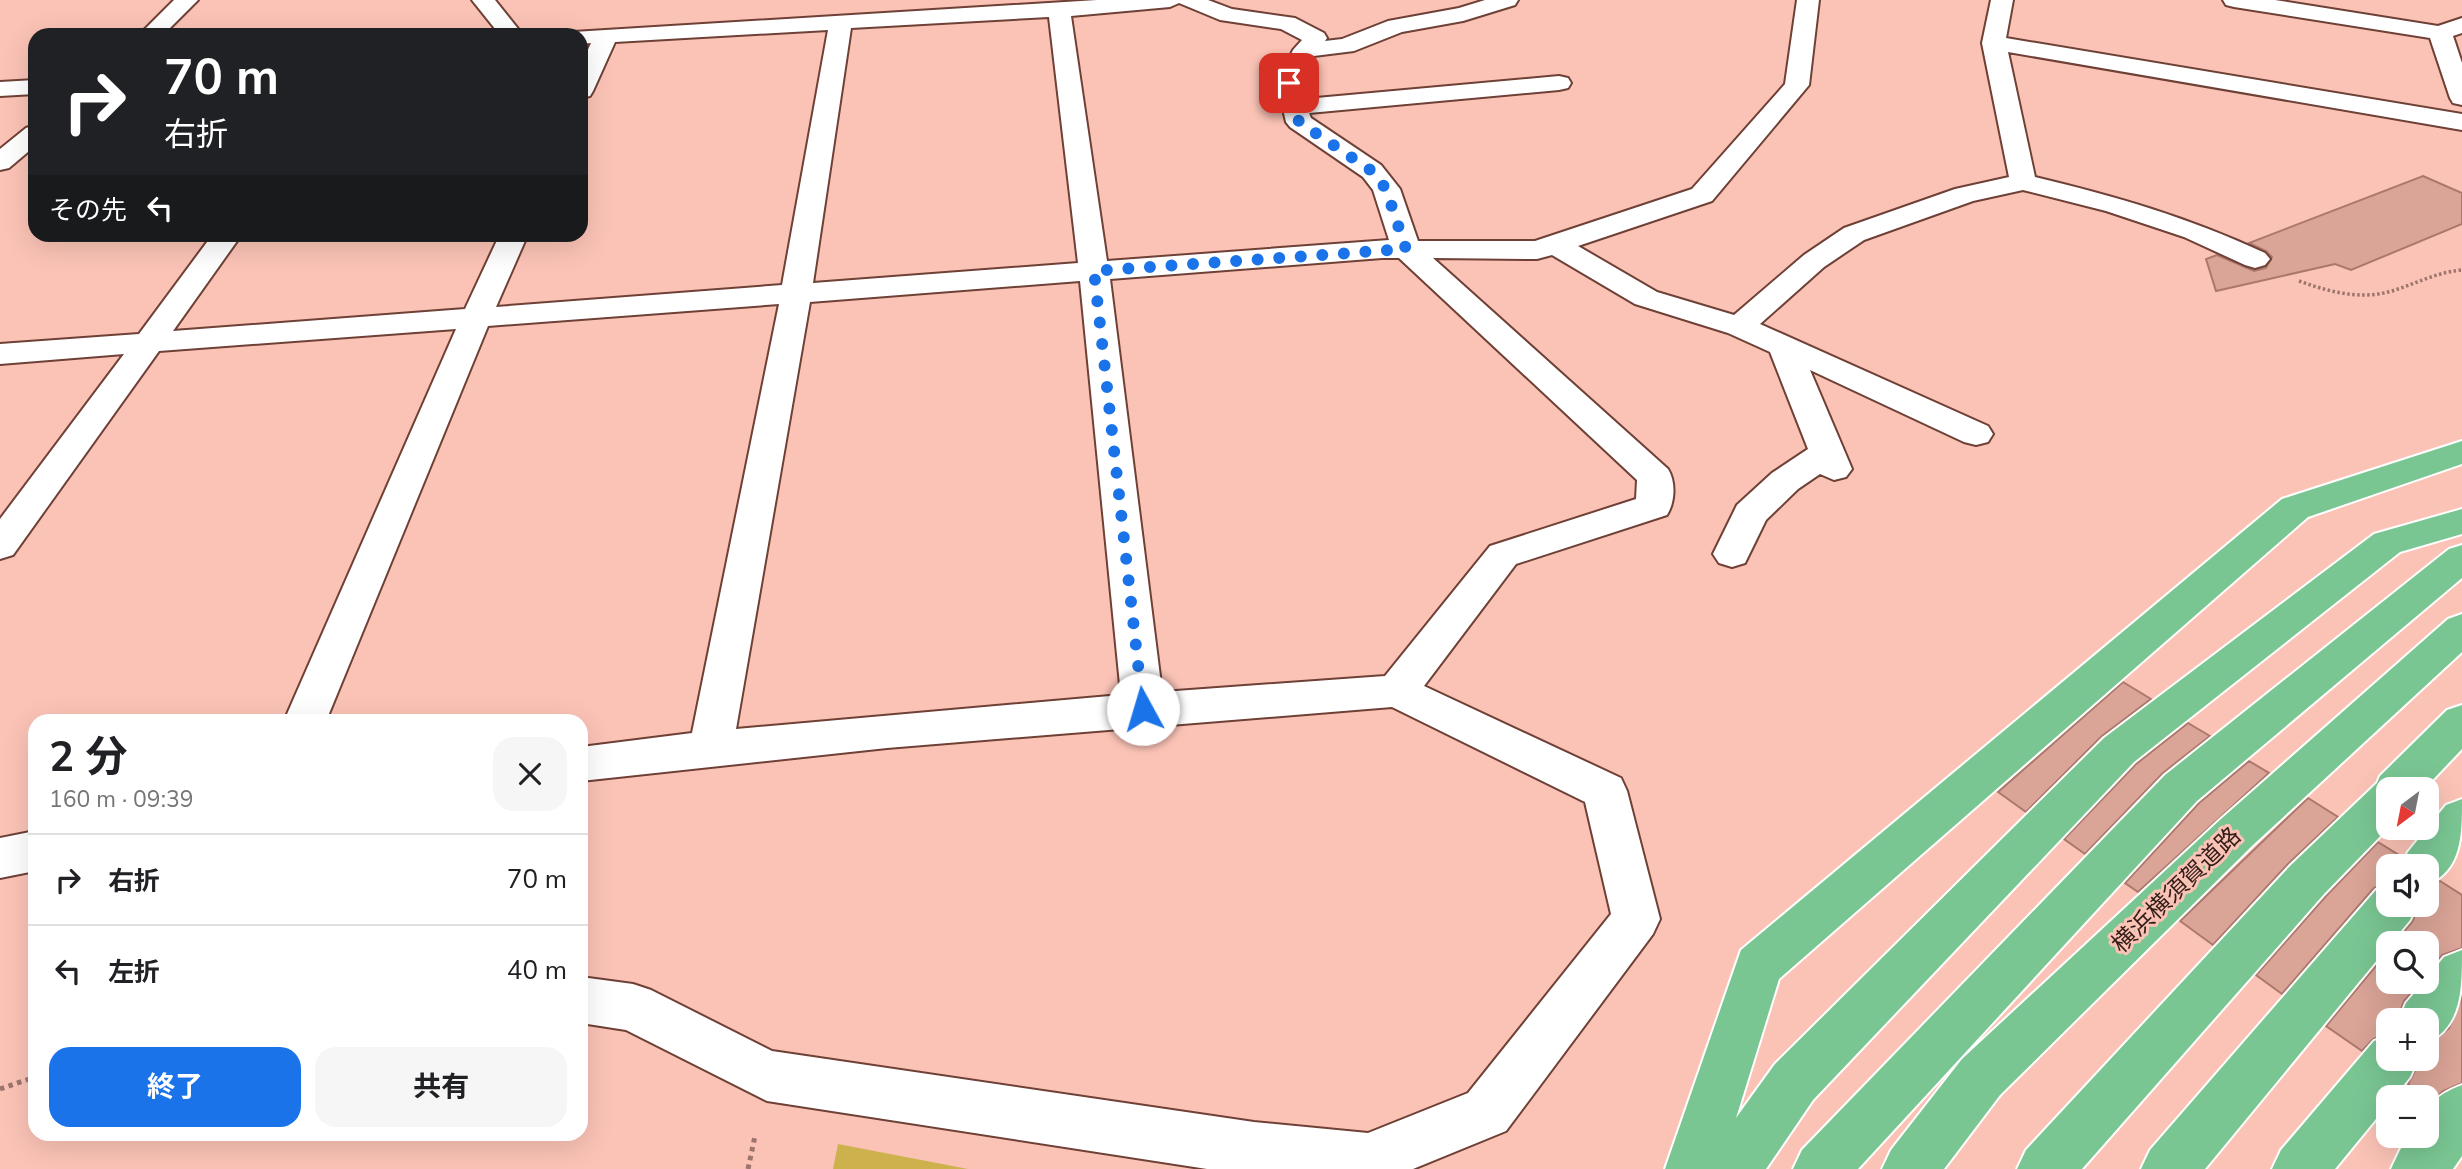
<!DOCTYPE html>
<html lang="ja">
<head>
<meta charset="utf-8">
<style>
  :root { --surface:#fff; --page:#f6f6f6; --text:#202124; --muted:#757577; --line:#e0e0e0; --accent:#1a73e8 }
  body { margin:0; font-family:"Nunito Sans","Noto Sans JP",sans-serif; background:var(--page); color:var(--text); height:100vh; display:flex; flex-direction:column; font-size:26px; white-space:nowrap }
  * { box-sizing:border-box; margin:0 }
  p { font-size:23px; color:var(--muted) }
  .icon { flex:none; width:38px; height:38px; fill:none; stroke:currentColor; stroke-width:2; stroke-linecap:round; stroke-linejoin:round }
  .map { position:relative; flex:1; overflow:hidden }
  .panel { position:absolute; left:28px; top:714px; width:560px; height:427px; display:flex; flex-direction:column; background:var(--surface); border-radius:21px; box-shadow:0 7px 28px #0002 }
  .panel>* { flex:none }
  .guide { position:absolute; left:28px; top:28px; width:560px; height:214px; border-radius:21px; box-shadow:0 7px 28px #0002; background:#202124; color:#fff; overflow:hidden }
  .needle { width:46px; rotate:212deg }
  .controls { position:absolute; left:2376px; top:777px; display:grid; gap:14px }
  .controls a { display:grid; place-items:center; width:63px; height:63px; border-radius:14px; background:var(--surface); box-shadow:0 7px 28px #0002; font-size:35px }
  .pin { position:absolute; display:grid; place-items:center; width:60px; height:60px; color:#fff; margin:-30px; border-radius:14px; box-shadow:0 4px 10px #0006 }
  .me { position:absolute; width:77px; margin:-38px; rotate:354deg; stroke-linejoin:round; filter:drop-shadow(0 0 5px #0008) }
  .turn { display:flex; align-items:center; gap:24px; height:147px; padding:0 21px; font-size:32px }
  .turn .icon { width:91px; height:91px; stroke-width:2.5 }
  .turn b { display:block; font-size:49px; line-height:60px }
  .then { display:flex; align-items:center; height:66px; padding:0 21px; background:#0003; gap:14px; font-size:26px }
  .round { display:grid; place-items:center; flex:none; width:74px; height:74px; border-radius:21px; background:var(--page) }
  .summary { display:flex; align-items:center; justify-content:space-between; height:119px; padding:0 21px }
  h1 { font-size:42px; font-weight:700; line-height:52px }
  .cta { display:flex; gap:14px; margin-top:auto; padding:14px 21px }
  .cta a { flex:1; height:80px; border-radius:21px; background:var(--accent); color:#fff; font-size:28px; font-weight:700; line-height:80px; text-align:center }
  .cta a+a { background:var(--page); color:var(--text) }
  ul { padding:0; list-style:none }
  li { display:flex; align-items:center; gap:21px; height:91px; padding:0 21px; border-top:2px solid var(--line) }
  li div { flex:1 }
  li b { display:block; font-size:26px }
  li em { font-style:normal }
  .map>svg:first-child { display:block }
  .green { fill:#ccb14d }
  .building { fill:#daa497; stroke:#ab786c; stroke-width:2 }
  .lines { fill:none; stroke-linecap:round; stroke-linejoin:round }
  .minor-casing { stroke:#6e4036; stroke-width:4 }
  .highway-casing { stroke:#fff; stroke-width:4 }
  .path-far1 { stroke:#9d756c; stroke-width:3.5; stroke-dasharray:2.5 2.5; stroke-linecap:butt }
  .path { stroke:#9d756c; stroke-width:5; stroke-dasharray:4.5 4.5; stroke-linecap:butt }
  .minor { fill:#fff; fill-rule:evenodd }
  .highway { fill:#7ac693; fill-rule:evenodd }
  .route { stroke:#1a73e8; stroke-width:12; stroke-dasharray:0 21.6 }
  .labels { text-anchor:middle; dominant-baseline:central; stroke-width:6; stroke-linejoin:round; paint-order:stroke }
  .near-street-label { font-size:24px; fill:#321d18; stroke:#fbc3b6 }
</style>
</head>
<body>
<div class="map">
<svg width="2462" height="1169" viewBox="0 0 2462 1169">
  <rect width="100%" height="100%" fill="#fbc3b6"/>
  <path class="green" d="M838 1144 968 1169H833Z"/>
  <g class="building">
    <path d="M2423 176 2462 193V224L2351 270 2335 264 2216 291 2206 259 2217 255 2254 271 2266 268 2272 257 2266 251 2249 243Z"/>
    <path d="M2123 682 2151 699 2102 736 2026 812 1998 792Z"/>
    <path d="M2188 723 2210 736 2163 773 2085 854 2064 839 2136 764Z"/>
    <path d="M2249 761 2269 773 2138 892 2125 883 2199 803Z"/>
    <path d="M2308 798 2338 817 2288 864 2213 945 2180 921Z"/>
    <path d="M2378 842 2402 857 2398 866H2389V884L2374 888 2282 994 2256 975 2326 896Z"/>
    <path d="M2440 881 2462 895V948L2442 955 2427 974V943H2394L2412 922 2420 905H2427V887Z"/>
    <path d="M2389 950V982H2421L2404 1001 2397 1020H2389V1033L2373 1039 2362 1051 2326 1026Z"/>
    <path d="M2462 996V1083L2443 1091 2432 1101 2408 1084 2421 1059H2427V1045L2449 1028Z"/>
  </g>
  <g class="lines">
    <g class="minor-casing">
      <g id="minor">
        <path d="M174 0H198L163 35H139Z"/>
        <path d="M472 0H495L523 35H500Z"/>
        <path d="M1097 0H1208L1232 9 1295 18 1324 33 1327 38 1325 41 1342 39 1388 21 1459 8 1485 0H1518L1515 5 1463 21 1402 32 1354 51 1314 56 1301 83 1305 99 1559 76 1568 78 1571 83 1568 88 1559 90 1309 113 1311 118 1381 165 1400 189 1418 241H1535L1692 189 1785 84 1797 0H1819L1809 85 1712 201 1578 246 1657 292 1734 315 1804 255 1844 228 1955 189 2009 177 1982 43 1991 0H2013L2006 38 2462 114V130L2008 52 2035 177C2118 197 2187 217 2265 253L2270 259 2265 265 2255 268 2245 265 2184 237 2106 211 2023 190 1973 201 1864 240 1824 267 1760 324 1988 426 1993 434 1988 442 1976 445 1964 442 1810 370 1852 469 1846 477 1834 480 1820 474 1798 489 1766 520 1745 563 1732 567 1719 563 1713 554 1737 505 1772 473 1808 449 1770 352 1728 333 1635 304 1552 255 1537 259 1433 258 1668 469C1676 482 1675 502 1667 515L1516 564 1424 686 1621 778 1627 791 1660 919 1653 934 1506 1131 1413 1169H1207L767 1101 626 1030 581 1023V977L633 984 651 990 772 1051 1254 1122 1368 1133 1468 1093 1611 914 1585 802 1392 707 887 748 581 781V747L692 733 779 304 488 326 326 721H284L456 329 159 351 13 555 0 559V519L124 354 0 364V344L139 334 213 234H242L173 331 465 309 500 234H528L496 307 782 285 828 30 615 42 593 91 590 96 581 98V65L591 43 581 44V35H571L573 32ZM1179 3 1220 20 1281 29 1302 40 1293 50 1277 83 1286 122 1290 127 1363 177 1373 190 1389 240 1107 261 1071 16 1170 7ZM1049 17 1078 263 813 283 851 28ZM1382 258H1399L1637 480 1636 499 1490 546 1385 676 1162 692 1110 279ZM1080 281 1121 695 736 729 810 302Z"/>
        <path d="M2223 0H2275L2438 26 2462 18V33L2453 36 2462 63V105L2453 103 2450 98 2430 38 2234 7 2226 5Z"/>
        <path d="M35 80V94L0 96V82Z"/>
        <path d="M35 125V146L9 168 0 170V149L26 128Z"/>
        <path d="M35 831V871L0 878V838Z"/>
      </g>
    </g>
    <g class="highway-casing">
      <g id="highway">
        <path d="M2462 441V464L2308 517 1779 979 1736 1118 1775 1064 2104 738 2374 534 2462 509V534L2400 552 2134 762 1813 1100 1766 1169H1665L1741 950 2282 499Z"/>
        <path d="M2462 545V578L2197 801 1858 1169H1793L1802 1150 2165 775 2449 549Z"/>
        <path d="M2462 614V652L2253 845 2000 1095 1944 1169H1882L1891 1150 1962 1059 2221 819 2448 619Z"/>
        <path d="M2462 705V749L2424 789H2389V827L2324 894 2082 1169H2017L2026 1150 2290 866 2377 783 2380 776 2447 710Z"/>
        <path d="M2462 799C2462 835 2462 870 2427 885V866H2401L2408 852 2446 805Z"/>
        <path d="M2389 886V905H2417L2410 920 2205 1169H2141L2150 1150 2376 890Z"/>
        <path d="M2462 950C2462 989 2462 1026 2427 1043V1020H2399L2406 1003 2424 982H2427V978L2444 957Z"/>
        <path d="M2389 1035V1059H2418L2410 1077 2394 1097H2389V1103L2335 1169H2272L2281 1150 2374 1041Z"/>
        <path d="M2462 1085V1156L2453 1169H2391L2400 1150 2410 1136H2427C2427 1105 2433 1096 2462 1085Z"/>
      </g>
    </g>
    <path class="path-far1" d="M2299 281C2330 292 2362 301 2395 290 2417 283 2438 272 2462 270"/>
    <g class="path">
      <path d="M0 1089 35 1077"/>
      <path d="M748 1169 755 1136"/>
    </g>
    <use href="#minor" class="minor"/>
    <use href="#highway" class="highway"/>
  </g>
  <g class="lines">
    <path class="route" d="M1143 709 1094 271 1406 249 1386 189 1372 171 1299 122 1289 83"/>
  </g>
  <g class="labels">
    <g class="near-street-label">
      <text transform="translate(2176 890) rotate(-44)">横浜横須賀道路</text>
    </g>
  </g>
</svg>
<div class="controls">
<a><svg class="needle" viewBox="-14 -14 28 28"><path d="M0-13l5 13h-10z" fill="#e53935"/><path d="M0 13l5-13h-10z" fill="#757577"/></svg></a>
<a><svg class="icon" aria-label="sound" viewBox="0 0 24 24"><path d="M4 9h4l5-4v14l-5-4H4zM17 9q2 3 0 6"/></svg></a>
<a><svg class="icon" aria-label="search" viewBox="0 0 24 24"><circle cx="10" cy="10" r="6"/><path d="M15 15l6 6"/></svg></a>
<a>+</a>
<a>−</a>
</div>
<div class="pin" style="left:1289px;top:83px;background:#d93025"><svg class="icon" aria-label="arrive" viewBox="0 0 24 24"><path d="M6 21V4h12l-3 4 3 4H6"/></svg></div>
<svg class="me" style="left:1143px;top:709px" viewBox="-20 -20 40 40"><circle r="19" fill="#fff"/><path d="M0-13L10 11 0 6-10 11z" fill="#1a73e8"/></svg>
<div class="guide">
<div class="turn"><svg class="icon" aria-label="right" viewBox="0 0 24 24"><path d="M7 20v-9h11M14 6l5 5-5 5"/></svg><div><b>70 m</b>右折</div></div>
<div class="then">その先<svg class="icon" aria-label="left" viewBox="0 0 24 24"><path d="M17 20v-9H6M10 6l-5 5 5 5"/></svg></div>
</div>
<section class="panel">
<div class="summary"><div><h1>2 分</h1><p>160 m · 09:39</p></div><a class="round"><svg class="icon" aria-label="close" viewBox="0 0 24 24"><path d="M6 6l12 12M18 6L6 18"/></svg></a></div>
<ul>
<li><svg class="icon" aria-label="right" viewBox="0 0 24 24"><path d="M7 20v-9h11M14 6l5 5-5 5"/></svg><div><b>右折</b></div><em>70 m</em></li>
<li><svg class="icon" aria-label="left" viewBox="0 0 24 24"><path d="M17 20v-9H6M10 6l-5 5 5 5"/></svg><div><b>左折</b></div><em>40 m</em></li>
</ul>
<div class="cta"><a>終了</a><a>共有</a></div>
</section>
</div>
</body>
</html>
